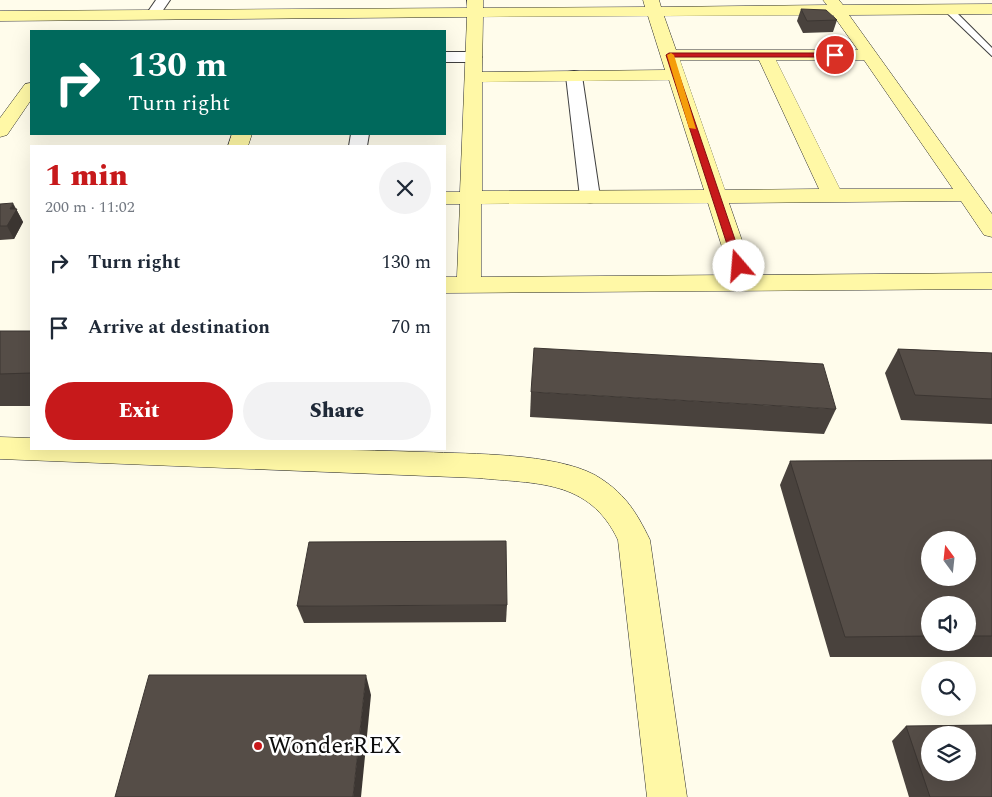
<!DOCTYPE html>
<html lang="en">
<head>
<meta charset="utf-8">
<style>
  :root { --surface:#fff; --page:#f2f2f3; --text:#1f2937; --muted:#747a83; --accent:#c7191b }
  body { margin:0; font-family:Spectral,serif; background:var(--page); color:var(--text); height:100vh; display:flex; flex-direction:column; font-size:19px; white-space:nowrap }
  * { box-sizing:border-box; margin:0 }
  p { font-size:16px; color:var(--muted) }
  .icon { flex:none; width:28px; height:28px; fill:none; stroke:currentColor; stroke-width:2; stroke-linecap:round; stroke-linejoin:round }
  .map { position:relative; flex:1; overflow:hidden }
  .sheet { position:absolute; left:30px; top:145px; width:416px; height:305px; display:flex; flex-direction:column; background:var(--surface); border-radius:0px; box-shadow:0 5px 20px #0002 }
  .sheet>* { flex:none }
  .top-card { position:absolute; left:30px; top:30px; width:416px; height:105px; border-radius:0px; box-shadow:0 5px 20px #0002; background:#00695c; color:#fff; overflow:hidden }
  .needle { width:32px; rotate:345deg }
  .buttons { position:absolute; left:921px; top:531px; display:grid; gap:10px }
  .buttons a { display:grid; place-items:center; width:55px; height:55px; border-radius:50%; background:var(--surface); box-shadow:0 5px 20px #0002; font-size:25px }
  .pin { position:absolute; display:grid; place-items:center; width:42px; height:42px; color:#fff; margin:-21px; border:2px solid #fff; border-radius:50%; box-shadow:0 1px 5px #0007 }
  .me { position:absolute; width:55px; margin:-28px; rotate:342deg; stroke-linejoin:round; filter:drop-shadow(0 0 4px #0008) }
  .turn { display:flex; align-items:center; gap:18px; height:105px; padding:0 15px; font-size:22px }
  .turn .icon { width:65px; height:65px; stroke-width:2.5 }
  .turn b { display:block; font-size:35px; line-height:42px }
  .round { display:grid; place-items:center; flex:none; width:52px; height:52px; border-radius:26px; background:var(--page) }
  .overview { display:flex; align-items:center; justify-content:space-between; height:85px; padding:0 15px }
  h1 { font-size:30px; font-weight:800; line-height:38px; color:var(--accent) }
  .cta { display:flex; gap:10px; margin-top:auto; padding:10px 15px }
  .cta a { flex:1; height:58px; border-radius:30px; background:var(--accent); color:#fff; font-size:20px; font-weight:800; line-height:58px; text-align:center }
  .cta a+a { background:var(--page); color:var(--text) }
  ul { padding:0; list-style:none }
  li { display:flex; align-items:center; gap:15px; height:65px; padding:0 15px }
  li div { flex:1 }
  li b { display:block; font-size:19px }
  li em { font-style:normal }
  .map>svg:first-child { display:block }
  .lines { fill:none; stroke-linecap:round; stroke-linejoin:round }
  .lane-casing { stroke:#3f3f3f; stroke-width:2 }
  .street-casing { stroke:#3f3f3f; stroke-width:2 }
  .secondary-casing { stroke:#2e2e2e; stroke-width:1 }
  .lane { fill:#fff; fill-rule:evenodd }
  .street { fill:#fff; fill-rule:evenodd }
  .secondary { fill:#fff8a6; fill-rule:evenodd }
  .wall { fill:#49423d; fill-rule:evenodd }
  .shaded-wall { fill:#3c3632 }
  .building { fill:#554d47; stroke:#3c3632; fill-rule:evenodd }
  .route { fill:#c7191b; stroke:#811012 }
  .slow { fill:#f59e0b }
  .poi-dot { fill:#c7191b; stroke:#fff; stroke-width:2 }
  .labels { text-anchor:middle; dominant-baseline:central; stroke-width:5; stroke-linejoin:round; paint-order:stroke }
  .near-poi-label { font-size:24px; fill:#0c0c0c; stroke:#fff; text-anchor:start }
</style>
</head>
<body>
<div class="map">
<svg width="992" height="797" viewBox="0 0 992 797">
  <rect width="100%" height="100%" fill="#fffceb"/>
  <g class="lines">
    <g class="lane-casing">
      <path id="lane" d="M946 8H952L992 48V56L946 12Z"/>
    </g>
    <g class="street-casing">
      <g id="street">
        <path d="M156 0H170L159 16H149L147 13Z"/>
        <path d="M445 52H474L482 57 474 62H445Z"/>
        <path d="M574 71 580 72 582 76 600 197 597 201 590 203 583 201 580 197 566 76 568 72Z"/>
        <path d="M351 134H369L367 146H349Z"/>
      </g>
    </g>
    <g class="secondary-casing">
      <g id="secondary">
        <path d="M467 0H483V8L645 7 643 0H659L661 7 827 5 823 0H839L843 5 992 4V14L849 15 992 214V237L984 235 961 201 729 203 754 275 992 273V289L445 293V277H457L460 204H445V192H460L467 17 0 21V11L467 8ZM833 15 858 50H676L664 16ZM648 16 665 70 482 72 483 17ZM680 60H759L819 189 725 190ZM776 60H864L953 189H840ZM669 80 704 190 482 191V82ZM708 203 731 275 481 277V204Z"/>
        <path d="M31 83V100L7 135 0 137V118L25 84Z"/>
        <path d="M232 134H252L248 146H228Z"/>
        <path d="M0 437 31 438V449C162 449 293 447 424 452 472 454 554 453 595 475 624 492 636 511 650 540L687 797H647L618 540C589 479 536 484 478 478L0 459Z"/>
      </g>
    </g>
    <use href="#lane" class="lane"/>
    <use href="#street" class="street"/>
    <use href="#secondary" class="secondary"/>
  </g>
  <g class="wall">
    <path d="M801 9 837 20 833 32 803 33 797 21Z"/>
    <path d="M0 204 16 209 23 222 14 239 0 240Z"/>
    <rect x="0" y="331" width="31" height="75"/>
    <path d="M898 349 992 353V424L901 420 885 373Z"/>
    <path d="M531 392 836 409 824 434 530 417Z"/>
    <path d="M992 460V657H830L780 485 790 461ZM930 605H968V642H930Z"/>
    <path d="M507 605 506 622 304 623 297 606Z"/>
    <path d="M906 726 992 797H909L892 741Z"/>
  </g>
  <g class="shaded-wall">
    <path d="M13 203 23 222 14 239 7 226 10 209Z"/>
    <path d="M366 675 371 695 361 797H353Z"/>
  </g>
  <g class="building">
    <path d="M801 9 826 10 837 20 807 21Z"/>
    <path d="M13 203 10 209H17L7 226H0V204Z"/>
    <path d="M0 331H31V373L0 374Z"/>
    <path d="M534 348 823 364 836 409 531 392Z"/>
    <path d="M898 349 992 353V399L915 395Z"/>
    <path d="M992 460V636H968V605H930V636L845 637 790 461ZM930 540H968V578H930Z"/>
    <path d="M506 541 507 605 297 606 309 542Z"/>
    <path d="M149 675H366L353 797H115Z"/>
    <path d="M992 725V797H930L906 726ZM930 735H968V772H930Z"/>
  </g>
  <path class="route" d="M669 53H835L839 55 835 57H673L744 266 742 268 734 266 666 55Z"/>
  <path class="slow" d="M671 53 674 55 696 129 689 128 667 55Z"/>
  <circle class="poi-dot" cx="258" cy="746" r="5"/>
  <g class="labels">
    <g class="near-poi-label">
      <text x="268" y="746">WonderREX</text>
    </g>
  </g>
</svg>
<div class="buttons">
<a><svg class="needle" viewBox="-14 -14 28 28"><path d="M0-13l5 13h-10z" fill="#e53935"/><path d="M0 13l5-13h-10z" fill="#747a83"/></svg></a>
<a><svg class="icon" aria-label="sound" viewBox="0 0 24 24"><path d="M4 9h4l5-4v14l-5-4H4zM17 9q2 3 0 6"/></svg></a>
<a><svg class="icon" aria-label="search" viewBox="0 0 24 24"><circle cx="10" cy="10" r="6"/><path d="M15 15l6 6"/></svg></a>
<a><svg class="icon" aria-label="layers" viewBox="0 0 24 24"><path d="M12 4l9 5-9 5-9-5zM3 14l9 5 9-5"/></svg></a>
</div>
<div class="pin" style="left:835px;top:55px;background:#d93025"><svg class="icon" aria-label="arrive" viewBox="0 0 24 24"><path d="M6 21V4h12l-3 4 3 4H6"/></svg></div>
<svg class="me" style="left:739px;top:266px" viewBox="-20 -20 40 40"><circle r="19" fill="#fff"/><path d="M0-13L10 11 0 6-10 11z" fill="#c7191b"/></svg>
<div class="top-card">
<div class="turn"><svg class="icon" aria-label="right" viewBox="0 0 24 24"><path d="M7 20v-9h11M14 6l5 5-5 5"/></svg><div><b>130 m</b>Turn right</div></div>
</div>
<section class="sheet">
<div class="overview"><div><h1>1 min</h1><p>200 m · 11:02</p></div><a class="round"><svg class="icon" aria-label="close" viewBox="0 0 24 24"><path d="M6 6l12 12M18 6L6 18"/></svg></a></div>
<ul>
<li><svg class="icon" aria-label="right" viewBox="0 0 24 24"><path d="M7 20v-9h11M14 6l5 5-5 5"/></svg><div><b>Turn right</b></div><em>130 m</em></li>
<li><svg class="icon" aria-label="arrive" viewBox="0 0 24 24"><path d="M6 21V4h12l-3 4 3 4H6"/></svg><div><b>Arrive at destination</b></div><em>70 m</em></li>
</ul>
<div class="cta"><a>Exit</a><a>Share</a></div>
</section>
</div>
</body>
</html>
